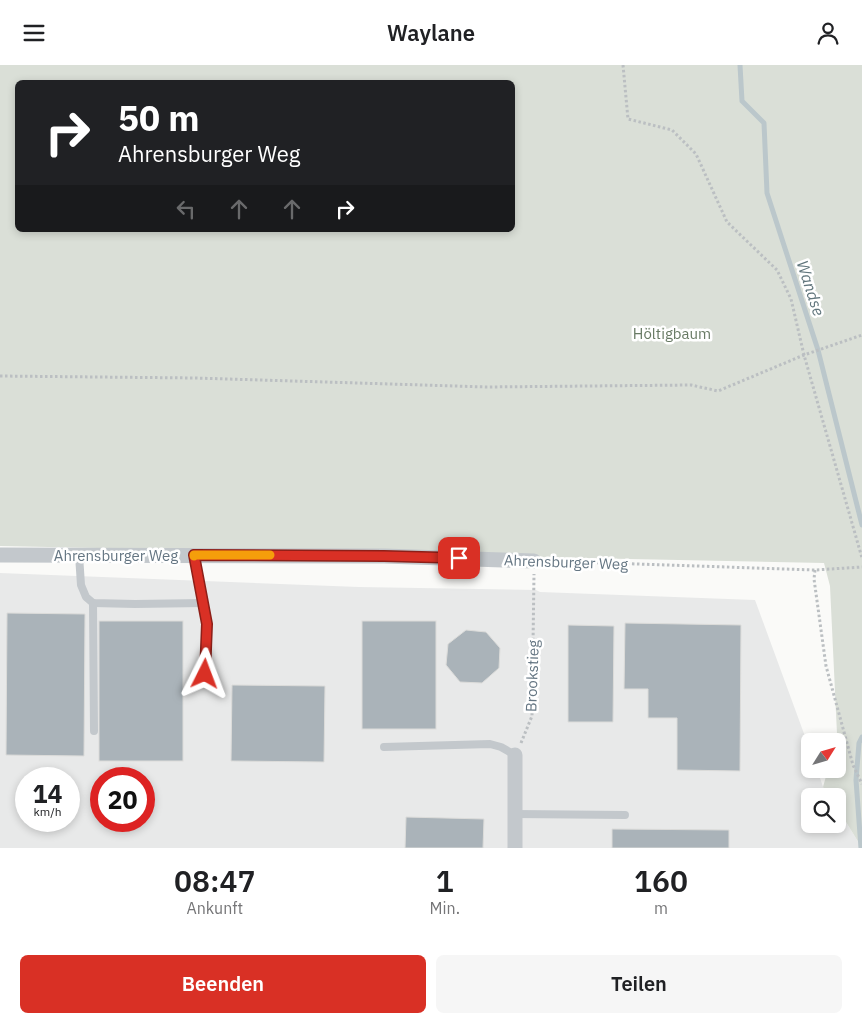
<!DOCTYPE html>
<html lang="de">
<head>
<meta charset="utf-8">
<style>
  :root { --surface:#fff; --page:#f6f6f6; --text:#202124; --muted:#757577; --accent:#d93025 }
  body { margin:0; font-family:"IBM Plex Sans",sans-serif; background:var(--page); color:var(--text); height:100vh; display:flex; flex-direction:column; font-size:19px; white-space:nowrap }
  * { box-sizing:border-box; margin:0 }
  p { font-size:16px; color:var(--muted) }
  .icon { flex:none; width:28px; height:28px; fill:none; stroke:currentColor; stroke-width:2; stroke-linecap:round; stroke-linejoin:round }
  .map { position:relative; height:783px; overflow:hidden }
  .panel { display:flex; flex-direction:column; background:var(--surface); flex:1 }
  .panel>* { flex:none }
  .banner { position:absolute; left:15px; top:15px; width:500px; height:152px; border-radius:8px; box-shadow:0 2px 8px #0003; background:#202124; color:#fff; overflow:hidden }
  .needle { width:32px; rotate:53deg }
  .fabs { position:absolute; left:801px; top:668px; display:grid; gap:10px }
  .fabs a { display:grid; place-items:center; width:45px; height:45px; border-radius:8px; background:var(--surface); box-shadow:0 2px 8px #0003; font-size:25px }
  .speed { position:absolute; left:15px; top:702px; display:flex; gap:10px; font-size:25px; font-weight:700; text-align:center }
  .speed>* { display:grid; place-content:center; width:65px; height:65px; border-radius:50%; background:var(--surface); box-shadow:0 2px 8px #0003; line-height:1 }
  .speed small { font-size:12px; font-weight:400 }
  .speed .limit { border:8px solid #d22; background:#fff; color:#111 }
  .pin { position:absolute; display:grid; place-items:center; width:42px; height:42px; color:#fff; margin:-21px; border-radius:10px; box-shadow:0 2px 8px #0006 }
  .me { position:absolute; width:55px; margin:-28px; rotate:3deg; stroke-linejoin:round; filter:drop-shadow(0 0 4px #0008) }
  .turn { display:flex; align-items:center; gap:18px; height:105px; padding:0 20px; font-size:22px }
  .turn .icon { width:65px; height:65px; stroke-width:2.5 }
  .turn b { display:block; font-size:35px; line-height:42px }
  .lanes { display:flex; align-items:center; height:48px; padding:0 20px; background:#0003; justify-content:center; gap:25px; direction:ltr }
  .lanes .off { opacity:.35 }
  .eta { display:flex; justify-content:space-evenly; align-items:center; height:85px; text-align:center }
  .eta b { font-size:30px; font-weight:600; line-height:35px }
  .cta { display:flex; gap:10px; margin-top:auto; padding:10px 20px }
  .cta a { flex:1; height:58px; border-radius:8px; background:var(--accent); color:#fff; font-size:20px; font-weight:600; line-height:58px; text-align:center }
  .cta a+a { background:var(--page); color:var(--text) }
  header { display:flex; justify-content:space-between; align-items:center; height:65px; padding:0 20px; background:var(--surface); font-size:22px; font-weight:600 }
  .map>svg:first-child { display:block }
  .built { fill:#e8e9e9; fill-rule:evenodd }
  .green { fill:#dadfd7; fill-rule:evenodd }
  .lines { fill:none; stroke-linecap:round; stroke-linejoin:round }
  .stream { stroke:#bbc7cb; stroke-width:5 }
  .building { fill:#aab3b9; stroke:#dcdcda }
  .path { stroke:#bbbfc2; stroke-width:3; stroke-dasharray:2.5 2.5; stroke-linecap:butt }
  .lane { stroke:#c3c8cc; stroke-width:8 }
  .street { stroke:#c3c8cc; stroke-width:15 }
  .route-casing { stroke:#8d1f18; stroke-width:12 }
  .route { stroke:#d93025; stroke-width:9 }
  .slow { stroke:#f59e0b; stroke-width:9 }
  .labels { text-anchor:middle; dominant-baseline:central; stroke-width:5; stroke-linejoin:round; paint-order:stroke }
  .park-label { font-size:15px; fill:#687a64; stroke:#fff }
  .street-label { font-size:15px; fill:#657683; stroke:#fff }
  .water-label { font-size:16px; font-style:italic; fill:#60757c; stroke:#fff }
</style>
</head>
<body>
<header><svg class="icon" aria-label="menu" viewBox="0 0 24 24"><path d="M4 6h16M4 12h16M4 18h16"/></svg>Waylane<svg class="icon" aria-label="person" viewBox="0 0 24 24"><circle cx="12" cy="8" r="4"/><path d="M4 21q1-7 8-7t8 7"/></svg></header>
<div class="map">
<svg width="862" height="783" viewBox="0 0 862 783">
  <rect width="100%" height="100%" fill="#fafaf8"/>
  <path class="built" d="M0 508 359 522 536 525 540 527 755 535 810 685V704H817L823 722 829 731H810V759H838V744L862 783H0ZM26 714H69V756H26ZM101 714H144V756H101Z"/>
  <path class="green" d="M0 0H862V783L838 744V731H829L823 722 828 704H838V676H835L837 669 830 521 824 498 0 481ZM18 18H512V165H18Z"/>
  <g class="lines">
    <g class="stream">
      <path d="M740 0 742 36 764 58 767 128 818 285 862 460"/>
      <path d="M861 783 856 715 859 678 862 672"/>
    </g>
  </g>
  <g class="building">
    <path d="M7 548 85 549 84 691 6 690Z"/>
    <rect x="99" y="556" width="84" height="140"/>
    <rect x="362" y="556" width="74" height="108"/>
    <path d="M625 558 741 560 740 706 677 705V653H648V624H624Z"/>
    <path d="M568 560 614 561 613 657H568Z"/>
    <path d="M466 565 486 567 500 583 499 603 482 618 460 617 446 600 448 579Z"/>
    <path d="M232 620 325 621 324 697 231 696Z"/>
    <path d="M406 752 484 754 483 783H405Z"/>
    <path d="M612 764 729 765V783H612Z"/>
  </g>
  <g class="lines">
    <g class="path">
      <path d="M623 0 628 54 672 65 696 89 727 157 777 205 791 234 804 290 862 493"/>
      <path d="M0 311 195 313 487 322 691 320 718 326 804 290 862 270"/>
      <path d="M547 496 815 505 862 502"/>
      <path d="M815 505 814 514 826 601 853 700 862 719"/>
      <path d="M521 678 532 651 534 509"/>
    </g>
    <g class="lane">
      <path d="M79 490 81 520 86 532 93 538 135 539 203 538"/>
      <path d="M194 490 207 559 205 609"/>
      <path d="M93 538 94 666"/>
      <path d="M384 682 490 679 501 682 515 690"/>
      <path d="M515 749 625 750"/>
    </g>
    <g class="street">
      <path d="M0 490 384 491 534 496"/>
      <path d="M515 783V690"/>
    </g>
  </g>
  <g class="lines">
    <g class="route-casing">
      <path id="route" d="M205 609 207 559 194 490 384 491 459 493"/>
    </g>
    <use href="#route" class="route"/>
    <path class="slow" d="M194 491V490H270"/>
  </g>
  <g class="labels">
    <g class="park-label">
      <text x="672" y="268">Höltigbaum</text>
    </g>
    <g class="street-label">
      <text x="116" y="490">Ahrensburger Weg</text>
      <text transform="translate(566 497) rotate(2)">Ahrensburger Weg</text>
      <text transform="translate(532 611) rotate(-88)">Brookstieg</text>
    </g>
    <g class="water-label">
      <text transform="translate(811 223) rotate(72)">Wandse</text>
    </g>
  </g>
</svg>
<div class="fabs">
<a><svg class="needle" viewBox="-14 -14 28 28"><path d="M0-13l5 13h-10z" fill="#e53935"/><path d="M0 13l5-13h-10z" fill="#757577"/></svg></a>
<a><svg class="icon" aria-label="search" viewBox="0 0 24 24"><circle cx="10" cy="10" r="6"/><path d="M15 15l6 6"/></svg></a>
</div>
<div class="speed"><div>14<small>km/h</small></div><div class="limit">20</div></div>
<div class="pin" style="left:459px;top:493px;background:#d93025"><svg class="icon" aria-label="arrive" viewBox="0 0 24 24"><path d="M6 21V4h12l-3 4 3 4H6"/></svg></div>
<svg class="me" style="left:205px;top:609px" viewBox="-20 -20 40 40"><path d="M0-17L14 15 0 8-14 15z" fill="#d93025" stroke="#fff" stroke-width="4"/></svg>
<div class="banner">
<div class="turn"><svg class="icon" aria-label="right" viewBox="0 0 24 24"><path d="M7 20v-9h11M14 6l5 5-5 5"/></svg><div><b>50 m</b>Ahrensburger Weg</div></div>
<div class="lanes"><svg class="icon off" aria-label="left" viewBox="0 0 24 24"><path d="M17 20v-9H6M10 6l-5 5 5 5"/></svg><svg class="icon off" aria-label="ahead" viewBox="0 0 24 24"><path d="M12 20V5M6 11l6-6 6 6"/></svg><svg class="icon off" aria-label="ahead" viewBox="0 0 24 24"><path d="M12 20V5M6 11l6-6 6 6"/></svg><svg class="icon" aria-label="right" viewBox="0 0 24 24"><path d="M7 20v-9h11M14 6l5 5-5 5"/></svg></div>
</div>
</div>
<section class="panel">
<div class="eta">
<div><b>08:47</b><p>Ankunft</p></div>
<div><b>1</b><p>Min.</p></div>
<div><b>160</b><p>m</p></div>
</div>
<div class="cta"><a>Beenden</a><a>Teilen</a></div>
</section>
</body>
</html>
